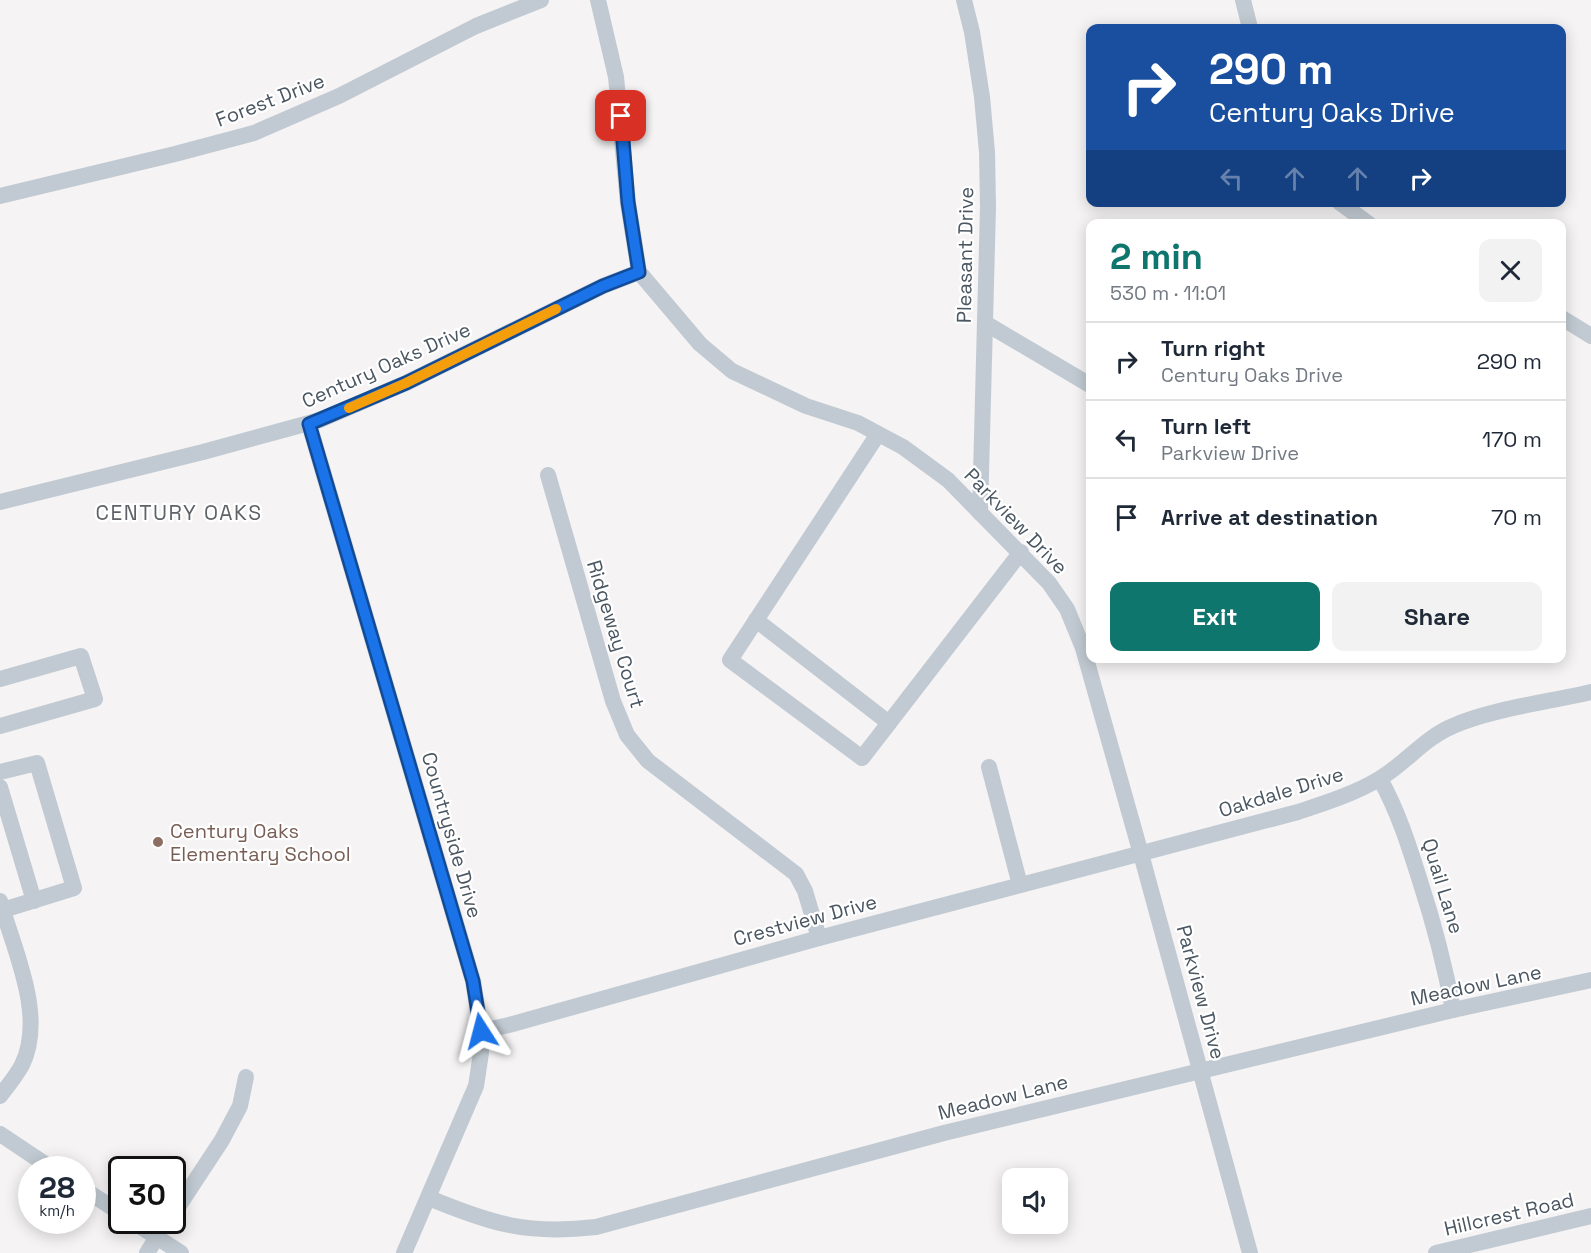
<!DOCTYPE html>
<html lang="en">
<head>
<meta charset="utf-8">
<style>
  :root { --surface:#fff; --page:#f2f2f3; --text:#1f2937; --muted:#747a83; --line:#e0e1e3; --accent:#0f766e }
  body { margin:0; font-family:"Space Grotesk",sans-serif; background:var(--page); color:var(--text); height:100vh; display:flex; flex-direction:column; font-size:22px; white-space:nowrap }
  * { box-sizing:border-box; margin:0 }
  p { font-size:20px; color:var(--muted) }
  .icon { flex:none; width:33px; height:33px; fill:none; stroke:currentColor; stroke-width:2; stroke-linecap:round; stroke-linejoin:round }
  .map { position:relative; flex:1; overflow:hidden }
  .panel { position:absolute; left:1086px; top:219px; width:480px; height:444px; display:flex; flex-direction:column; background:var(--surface); border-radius:12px; box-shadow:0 3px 15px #0003 }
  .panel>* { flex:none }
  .guide { position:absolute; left:1086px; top:24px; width:480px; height:183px; border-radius:12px; box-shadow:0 3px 15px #0003; background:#1a4fa0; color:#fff; overflow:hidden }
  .fabs { position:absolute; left:1002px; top:1168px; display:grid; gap:12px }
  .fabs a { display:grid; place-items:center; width:66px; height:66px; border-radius:12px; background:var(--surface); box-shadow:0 3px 15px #0003; font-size:30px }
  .speed { position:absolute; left:18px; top:1156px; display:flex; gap:12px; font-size:30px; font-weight:700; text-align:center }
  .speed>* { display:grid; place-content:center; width:78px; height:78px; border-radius:50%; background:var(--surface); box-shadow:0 3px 15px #0003; line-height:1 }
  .speed small { font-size:15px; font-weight:400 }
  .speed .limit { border:3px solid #111; border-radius:9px; background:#fff; color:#111 }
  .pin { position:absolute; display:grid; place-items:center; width:51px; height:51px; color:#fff; margin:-26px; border-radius:12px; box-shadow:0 3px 9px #0006 }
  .me { position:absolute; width:66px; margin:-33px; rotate:351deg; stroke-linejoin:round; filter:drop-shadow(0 0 4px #0008) }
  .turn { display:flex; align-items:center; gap:21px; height:126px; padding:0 24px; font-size:27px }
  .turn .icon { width:78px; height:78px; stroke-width:2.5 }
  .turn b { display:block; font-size:42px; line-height:51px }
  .lanes { display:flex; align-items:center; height:57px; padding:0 24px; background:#0003; justify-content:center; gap:30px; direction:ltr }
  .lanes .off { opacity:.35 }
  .round { display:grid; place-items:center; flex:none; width:63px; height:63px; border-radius:12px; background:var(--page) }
  .overview { display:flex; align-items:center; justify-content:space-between; height:102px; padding:0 24px }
  h1 { font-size:36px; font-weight:800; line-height:45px; color:var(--accent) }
  .button { display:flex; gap:12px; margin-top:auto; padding:12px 24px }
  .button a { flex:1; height:69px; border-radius:12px; background:var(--accent); color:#fff; font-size:24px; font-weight:800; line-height:69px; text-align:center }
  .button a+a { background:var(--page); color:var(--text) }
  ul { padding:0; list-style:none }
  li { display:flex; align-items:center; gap:18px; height:78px; padding:0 24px; border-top:2px solid var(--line) }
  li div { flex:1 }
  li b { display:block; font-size:22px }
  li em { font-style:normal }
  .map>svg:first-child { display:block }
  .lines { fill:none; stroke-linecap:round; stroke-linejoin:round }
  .minor { stroke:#c1cad2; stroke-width:16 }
  .route-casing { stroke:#114b97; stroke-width:15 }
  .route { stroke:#1a73e8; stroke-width:10 }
  .slow { stroke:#f59e0b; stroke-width:10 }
  .education-dot { fill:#8d6e63; stroke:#fff; stroke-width:2 }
  .labels { text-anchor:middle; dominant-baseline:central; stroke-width:4.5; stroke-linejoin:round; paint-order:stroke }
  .street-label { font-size:20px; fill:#4a5661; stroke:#fff }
  .education-label { font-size:20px; fill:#785e54; stroke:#fff; text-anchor:start }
  .neighbourhood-label { font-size:21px; letter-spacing:1.5px; fill:#5f6368; stroke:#fff }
</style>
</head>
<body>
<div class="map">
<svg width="1591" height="1253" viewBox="0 0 1591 1253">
  <rect width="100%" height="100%" fill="#f5f3f3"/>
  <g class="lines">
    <g class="minor">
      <path d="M598 0 616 77 628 203 639 272 700 344 732 371 806 406 858 423 903 447 948 480 1049 583 1067 609 1083 648 1141 854 1250 1253"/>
      <path d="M964 0 972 32 982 97 987 152 988 207 980 513"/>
      <path d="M1243 0 1250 28"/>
      <path d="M0 196 175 154 254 133 339 96 476 26 541 0"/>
      <path d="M1339 202 1369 224"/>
      <path d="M1562 318 1591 336"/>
      <path d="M985 323 1090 385"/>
      <path d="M309 424 473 981 481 1031V1053L476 1086 404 1253"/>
      <path d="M878 434 730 660 862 758 1021 552"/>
      <path d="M548 475 613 701 627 735 648 761 796 874 805 891 819 938"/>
      <path d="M0 502 203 452 320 420 406 383 603 286 639 272"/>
      <path d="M756 620 889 723"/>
      <path d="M0 679 81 656 95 699 0 726"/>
      <path d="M989 767 1020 885"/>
      <path d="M0 772 37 763 74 888 3 910"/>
      <path d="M1380 779C1398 811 1409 846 1420 881 1434 924 1445 966 1453 1010"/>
      <path d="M0 787 34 901"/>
      <path d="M0 901C14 950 46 1016 22 1065 16 1076 8 1086 0 1096"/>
      <path d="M481 1031 509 1025 819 938 1298 812C1325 803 1354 794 1379 779 1405 764 1424 738 1453 726 1491 709 1549 702 1591 692"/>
      <path d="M0 1134 54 1170"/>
      <path d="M82 1188 122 1214"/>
      <path d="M429 1198C492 1224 527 1235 596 1227L944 1133 1453 1010 1591 980"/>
      <path d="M172 1216 222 1140 240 1106 246 1077"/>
      <path d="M132 1221 181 1253"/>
      <path d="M147 1253 157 1237"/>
      <path d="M1436 1253 1591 1216"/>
    </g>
  </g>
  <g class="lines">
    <g class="route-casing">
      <path id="route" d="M481 1031 473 981 309 424 406 383 603 286 639 272 628 202 621 116"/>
    </g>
    <use href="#route" class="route"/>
    <path class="slow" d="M349 408 406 383 556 309"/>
  </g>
  <circle class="education-dot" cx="158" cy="842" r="6"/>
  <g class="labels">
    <g class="street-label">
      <text transform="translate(270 100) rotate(-21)">Forest Drive</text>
      <text transform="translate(965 255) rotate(-89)">Pleasant Drive</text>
      <text transform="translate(386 365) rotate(-24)">Century Oaks Drive</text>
      <text transform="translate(1016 521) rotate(46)">Parkview Drive</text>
      <text transform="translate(616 634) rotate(73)">Ridgeway Court</text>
      <text transform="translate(1281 792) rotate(-17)">Oakdale Drive</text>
      <text transform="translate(452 835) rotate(74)">Countryside Drive</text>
      <text transform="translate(1443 886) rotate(73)">Quail Lane</text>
      <text transform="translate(805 920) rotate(-15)">Crestview Drive</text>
      <text transform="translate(1476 985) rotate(-12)">Meadow Lane</text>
      <text transform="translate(1201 992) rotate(75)">Parkview Drive</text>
      <text transform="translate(1003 1097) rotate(-14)">Meadow Lane</text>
      <text transform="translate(1509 1214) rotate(-13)">Hillcrest Road</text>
    </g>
    <g class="education-label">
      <text x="170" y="831">Century Oaks<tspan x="170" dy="23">Elementary School</tspan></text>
    </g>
    <g class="neighbourhood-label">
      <text x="179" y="512">CENTURY OAKS</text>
    </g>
  </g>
</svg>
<div class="fabs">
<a><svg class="icon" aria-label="sound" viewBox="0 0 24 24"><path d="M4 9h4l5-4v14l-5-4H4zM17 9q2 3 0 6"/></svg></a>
</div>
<div class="speed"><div>28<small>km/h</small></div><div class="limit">30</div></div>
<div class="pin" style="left:621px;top:116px;background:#d93025"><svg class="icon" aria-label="arrive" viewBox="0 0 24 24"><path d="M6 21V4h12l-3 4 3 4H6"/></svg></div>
<svg class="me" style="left:481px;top:1031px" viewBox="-20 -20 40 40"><path d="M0-17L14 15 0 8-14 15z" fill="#1a73e8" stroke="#fff" stroke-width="4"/></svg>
<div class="guide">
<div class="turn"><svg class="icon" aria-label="right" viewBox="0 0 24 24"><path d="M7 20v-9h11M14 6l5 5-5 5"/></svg><div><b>290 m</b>Century Oaks Drive</div></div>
<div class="lanes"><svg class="icon off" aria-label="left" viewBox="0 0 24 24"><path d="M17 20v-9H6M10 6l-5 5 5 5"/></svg><svg class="icon off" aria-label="ahead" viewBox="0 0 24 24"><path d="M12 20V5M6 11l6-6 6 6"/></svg><svg class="icon off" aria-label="ahead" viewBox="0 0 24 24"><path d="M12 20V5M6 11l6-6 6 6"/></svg><svg class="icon" aria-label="right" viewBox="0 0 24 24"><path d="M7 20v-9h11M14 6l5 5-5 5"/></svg></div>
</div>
<section class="panel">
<div class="overview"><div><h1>2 min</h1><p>530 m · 11:01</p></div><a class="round"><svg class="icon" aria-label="close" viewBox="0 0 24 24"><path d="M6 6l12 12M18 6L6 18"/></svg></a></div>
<ul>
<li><svg class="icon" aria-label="right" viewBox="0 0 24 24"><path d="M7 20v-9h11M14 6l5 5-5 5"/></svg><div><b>Turn right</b><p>Century Oaks Drive</p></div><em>290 m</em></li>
<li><svg class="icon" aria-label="left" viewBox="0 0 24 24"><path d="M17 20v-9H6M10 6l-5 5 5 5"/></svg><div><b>Turn left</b><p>Parkview Drive</p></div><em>170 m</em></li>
<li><svg class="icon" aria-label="arrive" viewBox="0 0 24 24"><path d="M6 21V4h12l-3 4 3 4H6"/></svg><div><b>Arrive at destination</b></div><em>70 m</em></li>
</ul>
<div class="button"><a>Exit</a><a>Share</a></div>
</section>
</div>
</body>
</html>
